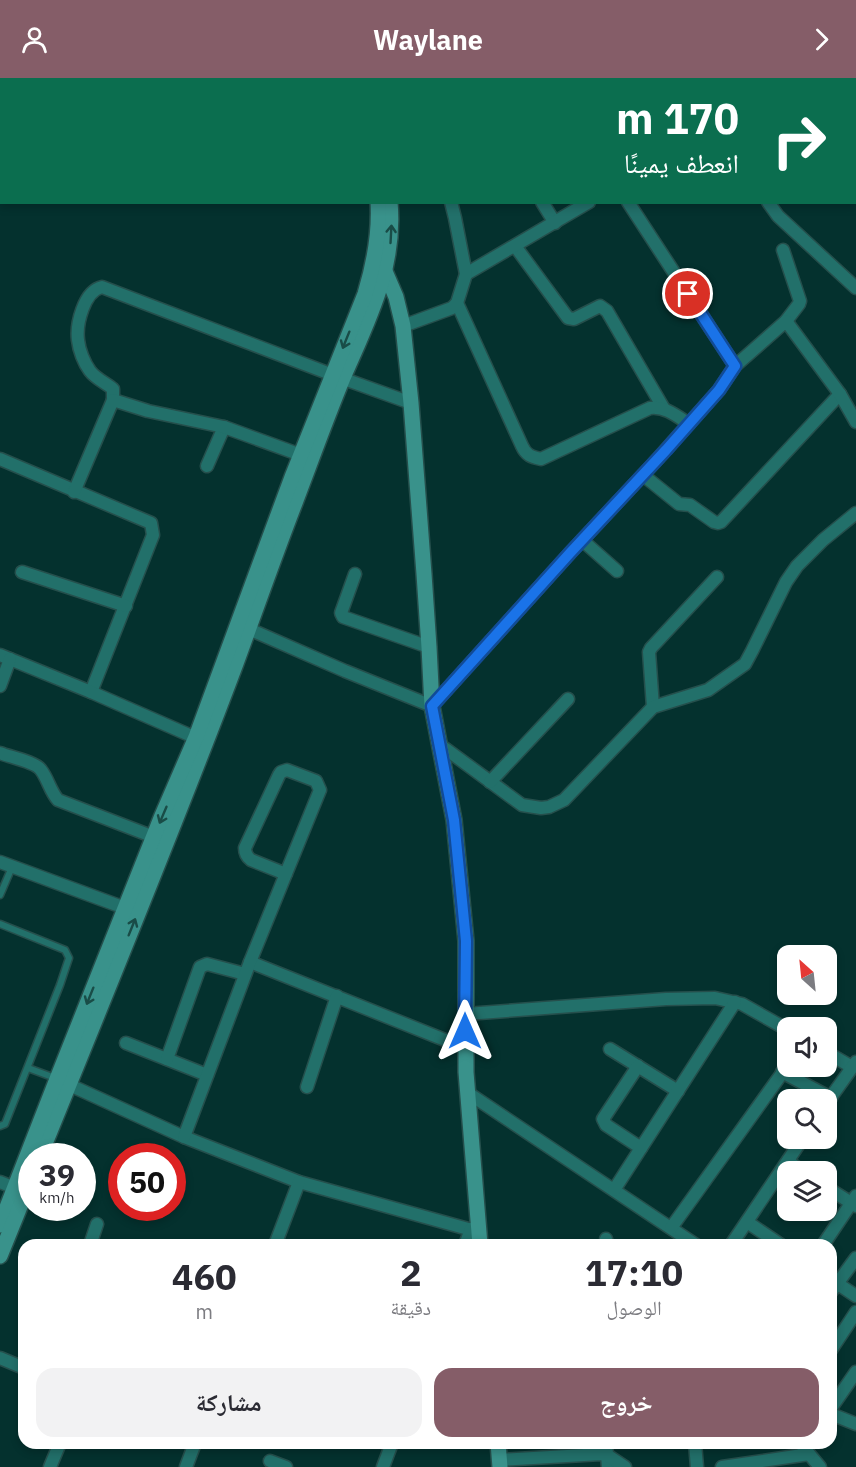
<!DOCTYPE html>
<html lang="ar">
<head>
<meta charset="utf-8">
<style>
  :root { --surface:#fff; --page:#f2f2f3; --text:#2b2b33; --muted:#7c7c81; --accent:#855d68 }
  body { margin:0; font-family:"IBM Plex Sans","Noto Naskh Arabic",sans-serif; background:var(--page); color:var(--text); direction:rtl; height:100vh; display:flex; flex-direction:column; font-size:22px; white-space:nowrap }
  * { box-sizing:border-box; margin:0 }
  p { font-size:20px; color:var(--muted) }
  .icon { flex:none; width:33px; height:33px; fill:none; stroke:currentColor; stroke-width:2; stroke-linecap:round; stroke-linejoin:round }
  .map { position:relative; flex:1; overflow:hidden; direction:ltr }
  .details { position:absolute; left:18px; top:1161px; width:819px; height:210px; display:flex; flex-direction:column; background:var(--surface); border-radius:18px; box-shadow:0 3px 9px #0003; direction:rtl }
  .details>* { flex:none }
  .banner { position:absolute; left:0px; top:0px; width:856px; height:126px; box-shadow:0 3px 9px #0003; direction:rtl; background:#0b6e4f; color:#fff; overflow:hidden }
  .needle { width:39px; rotate:333deg }
  .fabs { position:absolute; left:777px; top:867px; display:grid; gap:12px }
  .fabs a { display:grid; place-items:center; width:60px; height:60px; border-radius:12px; background:var(--surface); box-shadow:0 3px 9px #0003; font-size:30px }
  .speed { position:absolute; left:18px; top:1065px; display:flex; gap:12px; font-size:30px; font-weight:700; text-align:center }
  .speed>* { display:grid; place-content:center; width:78px; height:78px; border-radius:50%; background:var(--surface); box-shadow:0 3px 9px #0003; line-height:1 }
  .speed small { font-size:15px; font-weight:400 }
  .speed .limit { border:9px solid #d22; background:#fff; color:#111 }
  .pin { position:absolute; display:grid; place-items:center; width:51px; height:51px; color:#fff; margin:-26px; border:3px solid #fff; border-radius:50%; box-shadow:0 2px 6px #0007 }
  .me { position:absolute; width:66px; margin:-33px; rotate:0deg; stroke-linejoin:round; filter:drop-shadow(0 0 4px #0008) }
  .turn { display:flex; align-items:center; gap:21px; height:126px; padding:0 18px; font-size:27px }
  .turn .icon { width:78px; height:78px; stroke-width:2.5 }
  .turn b { display:block; font-size:42px; line-height:51px }
  .eta { display:flex; justify-content:space-evenly; align-items:center; height:102px; text-align:center }
  .eta b { font-size:36px; font-weight:700; line-height:42px }
  .action { display:flex; gap:12px; margin-top:auto; padding:12px 18px }
  .action a { flex:1; height:69px; border-radius:18px; background:var(--accent); color:#fff; font-size:24px; font-weight:700; line-height:69px; text-align:center }
  .action a+a { background:var(--page); color:var(--text) }
  header { display:flex; justify-content:space-between; align-items:center; height:78px; padding:0 18px; background:var(--accent); color:#fff; font-size:27px; font-weight:700 }
  .map>svg:first-child { display:block }
  .lines { fill:none; stroke-linecap:round; stroke-linejoin:round }
  .service-casing { stroke:#254f4c; stroke-width:9 }
  .minor-casing { stroke:#254f4c; stroke-width:15 }
  .secondary-casing { stroke:#254f4c; stroke-width:18 }
  .service { stroke:#22706a; stroke-width:6 }
  .minor { stroke:#22706a; stroke-width:12 }
  .secondary { stroke:#39928b; stroke-width:15 }
  .oneway { stroke:#194c47 }
  .route-casing { stroke:#114b97; stroke-width:15 }
  .route { stroke:#1a73e8; stroke-width:10 }
</style>
</head>
<body>
<header><svg class="icon" aria-label="forward" viewBox="0 0 24 24"><path d="M9 5l7 7-7 7"/></svg>Waylane<svg class="icon" aria-label="person" viewBox="0 0 24 24"><circle cx="12" cy="8" r="4"/><path d="M4 21q1-7 8-7t8 7"/></svg></header>
<div class="map">
<svg width="856" height="1389" viewBox="0 0 856 1389">
  <rect width="100%" height="100%" fill="#04312e"/>
  <g class="lines">
    <g class="service-casing">
      <g id="service">
        <path d="M0 817 12 789"/>
        <path d="M0 846 65 872 69 880 60 907 5 1046 0 1048"/>
        <path d="M28 990 55 1000"/>
      </g>
    </g>
    <g class="minor-casing">
      <g id="minor">
        <path d="M549 0 550 2"/>
        <path d="M735 0 736 2"/>
        <path d="M98 2 100 0"/>
        <path d="M432 2 433 0"/>
        <path d="M855 30H856"/>
        <path d="M855 64H856"/>
        <path d="M0 67 2 66"/>
        <path d="M542 124 555 145"/>
        <path d="M628 124 735 288"/>
        <path d="M768 124 778 138 856 210"/>
        <path d="M515 168 568 240 574 241 600 228 607 233 664 331"/>
        <path d="M783 172 800 223 799 226 786 243"/>
        <path d="M466 196 589 124"/>
        <path d="M457 225 522 368C526 377 531 379 541 381L650 330C665 328 677 338 689 346"/>
        <path d="M403 248 452 230 457 225 466 196 455 140 451 124"/>
        <path d="M113 322V311C106 305 96 301 90 293 84 285 79 272 78 262 76 246 84 213 102 209L333 297 411 325"/>
        <path d="M0 381 151 445 153 457 91 614"/>
        <path d="M207 388 224 349"/>
        <path d="M643 397 679 426 690 427 714 444 718 445 721 444 840 316"/>
        <path d="M74 414 113 322 148 333 224 349 301 377"/>
        <path d="M582 462 617 493"/>
        <path d="M22 494 126 528"/>
        <path d="M355 496 341 535 343 539 429 569"/>
        <path d="M242 548 345 593 432 628 570 475 654 385 719 312 735 288 786 243 840 316 856 344"/>
        <path d="M0 577 91 614 203 663"/>
        <path d="M0 608 10 581"/>
        <path d="M653 629 649 574 651 570 717 499"/>
        <path d="M439 666 522 727 541 730 549 729 564 722 653 629 708 612 745 586 752 573 786 504 797 488 823 462 856 435"/>
        <path d="M0 675C10 679 36 684 41 692 48 701 50 713 58 722L154 759"/>
        <path d="M490 704 568 621"/>
        <path d="M0 784 125 830"/>
        <path d="M250 884 465 970"/>
        <path d="M466 936 666 921 715 920 742 926 788 952"/>
        <path d="M126 965 207 997"/>
        <path d="M610 971 678 1013"/>
        <path d="M826 974 852 989"/>
        <path d="M167 981 200 889 207 886 245 896"/>
        <path d="M638 988 603 1041 606 1047 641 1070"/>
        <path d="M782 994 831 1020"/>
        <path d="M63 1004 184 1059 299 1104 479 1154"/>
        <path d="M307 1009 337 918"/>
        <path d="M468 1015 696 1167"/>
        <path d="M826 1026 856 984"/>
        <path d="M184 1059 250 884 320 712 316 703 287 692 281 694 279 697 245 770C245 776 247 779 251 782L286 796"/>
        <path d="M788 1083 803 1094"/>
        <path d="M0 1104 15 1110"/>
        <path d="M826 1109 856 1128"/>
        <path d="M614 1112 735 924"/>
        <path d="M747 1144 781 1167"/>
        <path d="M671 1150 788 987"/>
        <path d="M606 1161 607 1167"/>
        <path d="M90 1167 97 1146"/>
        <path d="M275 1167 299 1104"/>
        <path d="M465 1167 471 1151"/>
        <path d="M731 1167 803 1060"/>
        <path d="M823 1167 856 1118"/>
        <path d="M832 1202 856 1218"/>
        <path d="M831 1214 856 1180"/>
        <path d="M831 1272 856 1234"/>
        <path d="M0 1280 24 1290"/>
        <path d="M831 1330 856 1294"/>
        <path d="M831 1336 856 1346"/>
        <path d="M606 1365 608 1389"/>
        <path d="M695 1365 697 1389"/>
        <path d="M800 1365 820 1389"/>
        <path d="M499 1382 601 1376 607 1377 625 1389"/>
        <path d="M270 1383 286 1389"/>
        <path d="M50 1389 60 1365"/>
        <path d="M186 1389 195 1365"/>
        <path d="M383 1389 392 1365"/>
        <path d="M722 1389 809 1376"/>
      </g>
    </g>
    <g class="secondary-casing">
      <g id="secondary">
        <path d="M369 0V2"/>
        <path d="M381 0V2"/>
        <path d="M384 191 396 219 403 248 411 325 424 496 429 569 432 628 454 742 466 863V994L480 1167"/>
        <path d="M40 1078C106 915 173 753 235 588 255 534 274 479 295 425 311 383 326 341 343 300 368 242 396 190 390 124"/>
        <path d="M0 1147 57 1001 161 740 196 659 292 399 365 216C374 186 380 156 378 124"/>
        <path d="M0 1178 32 1099"/>
        <path d="M498 1365 500 1389"/>
      </g>
    </g>
    <use href="#service" class="service"/>
    <use href="#minor" class="minor"/>
    <use href="#secondary" class="secondary"/>
  </g>
  <defs><path id="oneway-shaft" d="M-6 0H5M1.5-3L5.5 0L1.5 3" fill="none" stroke-width="1.6" stroke-linecap="round" stroke-linejoin="round" transform="scale(1.5)"/></defs>
  <g class="oneway">
    <use href="#oneway-shaft" transform="translate(391 156) rotate(-87)"/>
    <use href="#oneway-shaft" transform="translate(346 262) rotate(112)"/>
    <use href="#oneway-shaft" transform="translate(163 737) rotate(113)"/>
    <use href="#oneway-shaft" transform="translate(132 849) rotate(-68)"/>
    <use href="#oneway-shaft" transform="translate(90 918) rotate(112)"/>
  </g>
  <g class="lines">
    <g class="route-casing">
      <path id="route" d="M465 953 466 863 454 742 432 628 570 475 666 372 719 312 735 288 688 216"/>
    </g>
    <use href="#route" class="route"/>
  </g>
</svg>
<div class="fabs">
<a><svg class="needle" viewBox="-14 -14 28 28"><path d="M0-13l5 13h-10z" fill="#e53935"/><path d="M0 13l5-13h-10z" fill="#7c7c81"/></svg></a>
<a><svg class="icon" aria-label="sound" viewBox="0 0 24 24"><path d="M4 9h4l5-4v14l-5-4H4zM17 9q2 3 0 6"/></svg></a>
<a><svg class="icon" aria-label="search" viewBox="0 0 24 24"><circle cx="10" cy="10" r="6"/><path d="M15 15l6 6"/></svg></a>
<a><svg class="icon" aria-label="layers" viewBox="0 0 24 24"><path d="M12 4l9 5-9 5-9-5zM3 14l9 5 9-5"/></svg></a>
</div>
<div class="speed"><div>39<small>km/h</small></div><div class="limit">50</div></div>
<div class="pin" style="left:688px;top:216px;background:#d93025"><svg class="icon" aria-label="arrive" viewBox="0 0 24 24"><path d="M6 21V4h12l-3 4 3 4H6"/></svg></div>
<svg class="me" style="left:465px;top:953px" viewBox="-20 -20 40 40"><path d="M0-17L14 15 0 8-14 15z" fill="#1a73e8" stroke="#fff" stroke-width="4"/></svg>
<div class="banner">
<div class="turn"><svg class="icon" aria-label="right" viewBox="0 0 24 24"><path d="M7 20v-9h11M14 6l5 5-5 5"/></svg><div><b>170 m</b>انعطف يمينًا</div></div>
</div>
<section class="details">
<div class="eta">
<div><b>17:10</b><p>الوصول</p></div>
<div><b>2</b><p>دقيقة</p></div>
<div><b>460</b><p>m</p></div>
</div>
<div class="action"><a>خروج</a><a>مشاركة</a></div>
</section>
</div>
</body>
</html>
